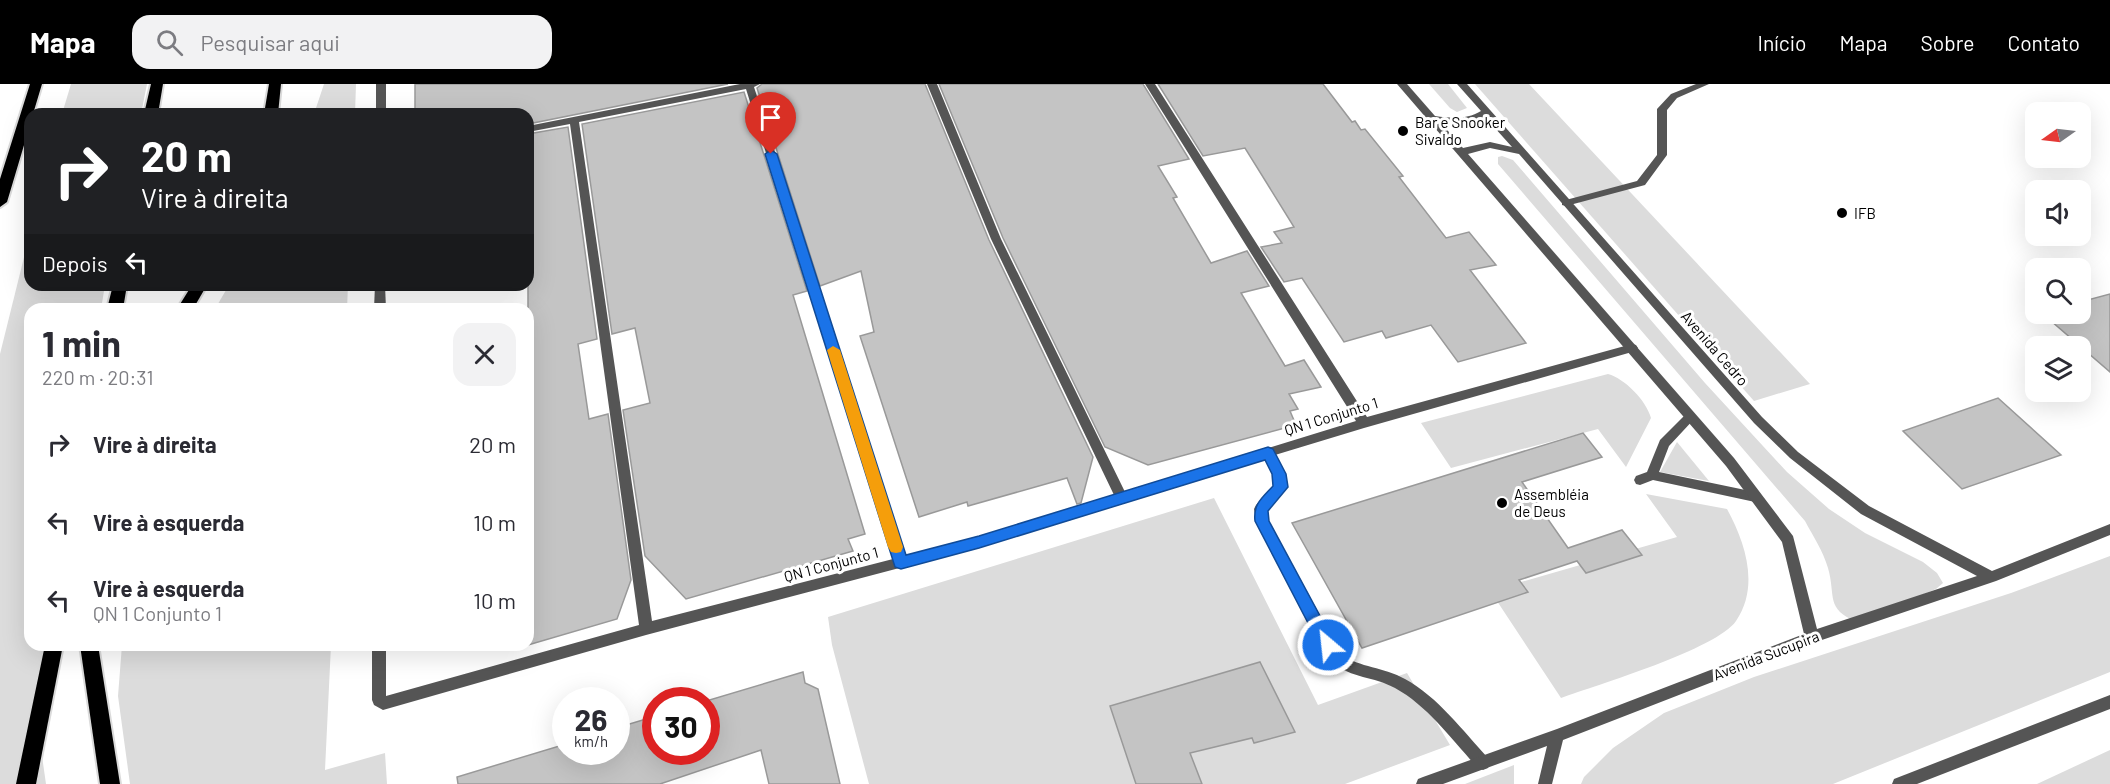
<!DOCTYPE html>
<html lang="pt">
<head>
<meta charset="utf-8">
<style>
  :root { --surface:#fff; --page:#f2f2f3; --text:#2b2b33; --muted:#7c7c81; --accent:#000 }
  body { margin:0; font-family:Barlow,sans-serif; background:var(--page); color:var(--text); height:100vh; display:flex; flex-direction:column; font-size:22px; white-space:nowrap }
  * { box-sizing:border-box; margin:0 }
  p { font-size:20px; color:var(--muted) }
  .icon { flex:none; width:33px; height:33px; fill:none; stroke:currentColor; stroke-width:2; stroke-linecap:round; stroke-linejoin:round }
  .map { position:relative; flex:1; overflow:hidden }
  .drawer { position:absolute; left:24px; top:219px; width:510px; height:348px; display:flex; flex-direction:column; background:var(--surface); border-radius:18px; box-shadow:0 6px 24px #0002 }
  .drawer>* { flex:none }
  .banner { position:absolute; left:24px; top:24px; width:510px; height:183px; border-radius:18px; box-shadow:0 6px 24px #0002; background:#202124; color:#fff; overflow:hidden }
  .needle { width:39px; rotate:256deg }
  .fabs { position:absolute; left:2025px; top:18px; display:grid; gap:12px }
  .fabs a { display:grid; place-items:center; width:66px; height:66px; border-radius:12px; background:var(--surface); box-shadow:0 6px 24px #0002; font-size:30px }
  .speed { position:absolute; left:552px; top:603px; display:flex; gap:12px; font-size:30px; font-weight:700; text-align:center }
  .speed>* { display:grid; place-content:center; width:78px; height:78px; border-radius:50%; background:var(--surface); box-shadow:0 6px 24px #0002; line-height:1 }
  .speed small { font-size:15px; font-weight:400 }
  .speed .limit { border:9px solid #d22; background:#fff; color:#111 }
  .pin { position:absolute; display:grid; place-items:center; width:51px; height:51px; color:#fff; margin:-62px -26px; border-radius:50% 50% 50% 0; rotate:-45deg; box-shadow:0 0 6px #0007 }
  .pin .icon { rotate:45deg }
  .me { position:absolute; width:66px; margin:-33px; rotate:332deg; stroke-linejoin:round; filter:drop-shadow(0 0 4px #0008) }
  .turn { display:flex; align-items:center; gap:21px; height:126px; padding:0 18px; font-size:27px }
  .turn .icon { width:78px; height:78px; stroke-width:2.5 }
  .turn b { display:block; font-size:42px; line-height:51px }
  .then { display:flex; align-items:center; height:57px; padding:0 18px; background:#0003; gap:12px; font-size:22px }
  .round { display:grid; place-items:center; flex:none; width:63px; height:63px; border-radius:18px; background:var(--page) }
  .overview { display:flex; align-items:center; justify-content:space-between; height:102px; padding:0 18px }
  h1 { font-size:36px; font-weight:700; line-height:45px }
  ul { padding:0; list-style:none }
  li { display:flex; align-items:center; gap:18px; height:78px; padding:0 18px }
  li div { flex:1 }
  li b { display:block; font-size:22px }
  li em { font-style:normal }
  header { display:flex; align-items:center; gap:36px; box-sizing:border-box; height:84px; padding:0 30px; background:var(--accent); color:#fff }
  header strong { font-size:28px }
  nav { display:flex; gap:33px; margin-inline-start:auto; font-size:21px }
  .search { width:420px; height:54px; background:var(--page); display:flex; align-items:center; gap:15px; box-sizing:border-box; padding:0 21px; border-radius:18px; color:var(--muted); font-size:22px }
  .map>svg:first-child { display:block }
  .green { fill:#dcdcdc }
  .building { fill:#c4c4c4; stroke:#999; stroke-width:1.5 }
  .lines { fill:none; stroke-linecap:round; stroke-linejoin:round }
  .trunk-casing { stroke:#dbdbdb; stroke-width:4 }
  .service { fill:#555; fill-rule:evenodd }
  .minor { fill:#555; fill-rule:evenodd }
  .tertiary { fill:#555; fill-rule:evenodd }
  .trunk { fill:#000; fill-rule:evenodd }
  .route { fill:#1a73e8; stroke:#114b97; stroke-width:1.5 }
  .slow { fill:#f59e0b }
  .poi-dot { fill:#000; stroke:#fff; stroke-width:2 }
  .labels { text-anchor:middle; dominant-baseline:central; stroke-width:6; stroke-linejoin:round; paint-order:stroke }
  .poi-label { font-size:15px; fill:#000; stroke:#fff; text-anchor:start }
  .street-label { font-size:15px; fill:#000; stroke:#fff }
</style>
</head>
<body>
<header>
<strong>Mapa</strong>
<div class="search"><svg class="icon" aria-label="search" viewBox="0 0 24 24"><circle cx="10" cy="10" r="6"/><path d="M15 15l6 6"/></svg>Pesquisar aqui</div>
<nav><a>Início</a><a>Mapa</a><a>Sobre</a><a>Contato</a></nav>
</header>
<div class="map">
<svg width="2110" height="700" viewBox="0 0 2110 700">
  <rect width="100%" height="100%" fill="#fff"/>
  <g class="green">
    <path d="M71 0H147L141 30H62Z"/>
    <path d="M324 0H356L355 30H314Z"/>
    <path d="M1429 0H1448L1467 24 1457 28 1450 24Z"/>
    <path d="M1475 0H1529L1810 300 1754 317Z"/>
    <path d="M1502 72 1513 76 1705 299 1787 388 1829 425 1865 449 1923 478 1937 489 1943 499 1936 505 1857 538C1825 525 1836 512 1828 484 1823 467 1813 452 1805 437L1498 80V73Z"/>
    <path d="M30 149V201H105L101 225H30V561H46L41 665 46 700H0V270Z"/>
    <path d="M229 201H348L347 225H215Z"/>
    <path d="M1608 290C1625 295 1646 316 1651 334L1626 383 1598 345 1451 384 1421 339Z"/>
    <path d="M1677 358 1709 397 1660 388Z"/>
    <path d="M1646 410 1727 425C1745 458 1760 502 1736 537 1717 565 1597 601 1561 614L1493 511 1521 498 1677 453Z"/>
    <path d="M1214 414 1318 621 1407 589 1450 661 1345 700H869L832 561 828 533Z"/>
    <path d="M2110 472V588L1833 700H1581L1584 693 1613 664 1664 629 1754 593 2011 509Z"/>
    <path d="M122 561H331L325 686 385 669 387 700H130L118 612Z"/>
    <path d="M2110 666V700H2037Z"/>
    <path d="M1514 681V700H1465Z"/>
  </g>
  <g class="building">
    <path d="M415 0H728L528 40V30H415Z"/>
    <path d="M762 0H925L989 156 1093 373 1081 419 1077 420 1067 394 968 422 967 418 919 433 860 252 874 248 861 187 820 202 757 4Z"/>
    <path d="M939 0H1143L1189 75 1158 82 1177 113 1173 114 1211 179 1247 167 1269 202 1241 209 1285 282 1304 276 1321 303 1289 310 1298 325 1290 327 1296 341 1148 381 1105 363 1003 154Z"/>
    <path d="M1158 0H1323L1352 38 1355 37 1361 46 1365 45 1403 92 1399 93 1446 154 1469 148 1496 181 1470 186 1526 259 1458 278 1431 241 1386 254 1382 247 1344 258 1302 194 1284 198 1261 163 1282 159 1274 148 1294 143 1245 64 1203 72Z"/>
    <path d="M744 8 807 207 793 211 865 450 848 455 853 467 686 515 645 472 623 326 650 319 635 244 612 250 582 40Z"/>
    <path d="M568 43 597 255 578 260 589 335 608 330 631 496 617 535 528 561V50Z"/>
    <path d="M2110 210V288L2043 230H2080V218Z"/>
    <path d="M1998 314 2061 371 1962 405 1903 347Z"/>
    <path d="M1583 349 1602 373 1522 398 1568 464 1622 446 1642 471 1586 489 1577 477 1519 496 1528 508 1362 564 1292 439Z"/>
    <path d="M1260 578 1295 648 1254 659 1252 654 1190 669 1202 700H1136L1110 622Z"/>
    <path d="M803 588 805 599 818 605 840 700H769L761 666 660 700H458L457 693 566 660V668H616V644L656 632V668H706V617Z"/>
  </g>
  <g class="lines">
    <g class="trunk-casing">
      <g id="trunk">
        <path d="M30 0H42L33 30H30V41L7 118 0 123V95Z"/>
        <path d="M151 0H163L158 30H144Z"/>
        <path d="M269 0H281L278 30H264Z"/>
        <path d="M113 201H127L123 225H107Z"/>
        <path d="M192 201H207L193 225H177Z"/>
        <path d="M45 561H63L36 700H16Z"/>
        <path d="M80 561H98L120 700H100Z"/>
      </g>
    </g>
    <g class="service">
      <path d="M1696 0H1709L1677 14 1667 26V71L1645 101 1566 122 1562 121V117L1637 97 1657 71V25L1671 10Z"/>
      <path d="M1690 328 1694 330 1696 333 1669 362 1659 388 1755 408 1759 409 1761 413 1759 417 1755 418 1653 396 1640 401 1636 400 1634 396 1636 392 1647 388 1660 356 1686 330Z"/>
    </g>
    <g class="minor">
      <rect x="376" y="0" width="10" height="30"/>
      <path d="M740 0H760L754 3 905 472 979 453 1114 411 991 155 927 0H937L1001 155 1125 408 1356 337 1145 0H1155L1367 333 1632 260 1636 261 1638 264 1636 267 1632 268 1364 344 1275 371 1285 390 1287 403 1267 427 1268 436 1341 570C1360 584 1384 583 1405 595 1438 613 1463 647 1488 674L1490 679 1488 684 1483 686 1478 684C1453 657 1428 622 1395 604 1373 592 1353 595 1331 578L1256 437 1254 425 1256 421 1275 401 1273 390 1265 375 979 463 646 551 383 626 374 621 372 616V561H386V612L639 541 570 40 528 48V42ZM746 5 893 475 652 537 579 38Z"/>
      <path d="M375 201H385L386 225H374Z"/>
    </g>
    <g class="tertiary">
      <path d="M1397 0H1407L1435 32C1451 34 1466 36 1481 27L1457 0H1467L1762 333 1798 368 1869 422 1992 487 2110 440V451L1996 497 1813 559 1563 656 1552 700H1538L1547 662 1443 700H1416L1418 695 1423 693 1557 645 1804 550 1782 458 1726 382ZM1485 33 1512 63 1490 58 1463 64 1441 39H1467ZM1490 64 1519 70 1754 339 1790 374 1861 430 1977 492 1817 545 1793 452 1734 374 1468 70Z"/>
      <path d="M2110 611V625L1917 700H1892L1894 695Z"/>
    </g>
    <use href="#trunk" class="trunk"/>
  </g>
  <path class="route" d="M771 66 777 70 906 471 979 452 1268 363 1273 365 1286 390 1288 403 1268 427 1269 437 1333 556 1335 561 1333 566 1328 568 1322 566 1255 437C1253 420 1262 414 1273 402L1272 390 1265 376 979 464 901 485 895 483 765 70Z"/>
  <path class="slow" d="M833 262 840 266 903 463 901 468 896 469 891 468 888 463 827 266Z"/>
  <g class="poi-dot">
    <circle cx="1403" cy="47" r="6"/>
    <circle cx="1842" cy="129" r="6"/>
    <circle cx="1502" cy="419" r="6"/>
  </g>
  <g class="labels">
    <g class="poi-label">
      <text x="1415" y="38">Bar e Snooker<tspan x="1415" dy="17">Sivaldo</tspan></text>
      <text x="1854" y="129">IFB</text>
      <text x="1514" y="410">Assembléia<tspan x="1514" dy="17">de Deus</tspan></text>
    </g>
    <g class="street-label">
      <text transform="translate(1715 264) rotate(49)">Avenida Cedro</text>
      <text transform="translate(1331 332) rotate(-17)">QN 1 Conjunto 1</text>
      <text transform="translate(831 480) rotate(-15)">QN 1 Conjunto 1</text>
      <text transform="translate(1766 571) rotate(-21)">Avenida Sucupira</text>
    </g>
  </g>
</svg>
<div class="fabs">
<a><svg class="needle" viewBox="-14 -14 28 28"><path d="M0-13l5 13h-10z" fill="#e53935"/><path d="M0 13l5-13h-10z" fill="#7c7c81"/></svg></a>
<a><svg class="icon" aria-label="sound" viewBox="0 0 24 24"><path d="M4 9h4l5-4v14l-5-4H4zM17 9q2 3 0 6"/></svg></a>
<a><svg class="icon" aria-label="search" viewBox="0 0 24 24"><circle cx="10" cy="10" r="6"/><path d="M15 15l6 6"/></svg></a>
<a><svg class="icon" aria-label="layers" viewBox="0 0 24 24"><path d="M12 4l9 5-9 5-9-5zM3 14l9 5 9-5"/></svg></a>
</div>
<div class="speed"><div>26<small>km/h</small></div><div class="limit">30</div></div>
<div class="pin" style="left:771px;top:70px;background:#d93025"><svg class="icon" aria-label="arrive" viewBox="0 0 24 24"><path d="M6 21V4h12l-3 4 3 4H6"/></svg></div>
<svg class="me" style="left:1328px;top:561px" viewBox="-20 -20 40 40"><circle r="17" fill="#1a73e8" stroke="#fff" stroke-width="3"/><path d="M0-11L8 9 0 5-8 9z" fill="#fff"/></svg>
<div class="banner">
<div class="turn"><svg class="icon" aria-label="right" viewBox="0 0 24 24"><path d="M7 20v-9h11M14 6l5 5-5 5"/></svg><div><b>20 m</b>Vire à direita</div></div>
<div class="then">Depois<svg class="icon" aria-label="left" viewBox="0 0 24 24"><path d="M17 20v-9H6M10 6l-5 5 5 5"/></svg></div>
</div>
<section class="drawer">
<div class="overview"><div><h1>1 min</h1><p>220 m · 20:31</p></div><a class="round"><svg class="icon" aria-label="close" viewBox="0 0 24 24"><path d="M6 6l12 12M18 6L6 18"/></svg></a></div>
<ul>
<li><svg class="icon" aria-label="right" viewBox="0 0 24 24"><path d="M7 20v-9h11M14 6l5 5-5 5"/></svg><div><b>Vire à direita</b></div><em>20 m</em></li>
<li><svg class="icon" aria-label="left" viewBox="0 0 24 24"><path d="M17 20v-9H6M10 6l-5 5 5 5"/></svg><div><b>Vire à esquerda</b></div><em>10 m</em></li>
<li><svg class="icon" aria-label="left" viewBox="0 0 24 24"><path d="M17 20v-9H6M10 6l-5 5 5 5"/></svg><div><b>Vire à esquerda</b><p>QN 1 Conjunto 1</p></div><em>10 m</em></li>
</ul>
</section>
</div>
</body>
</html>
